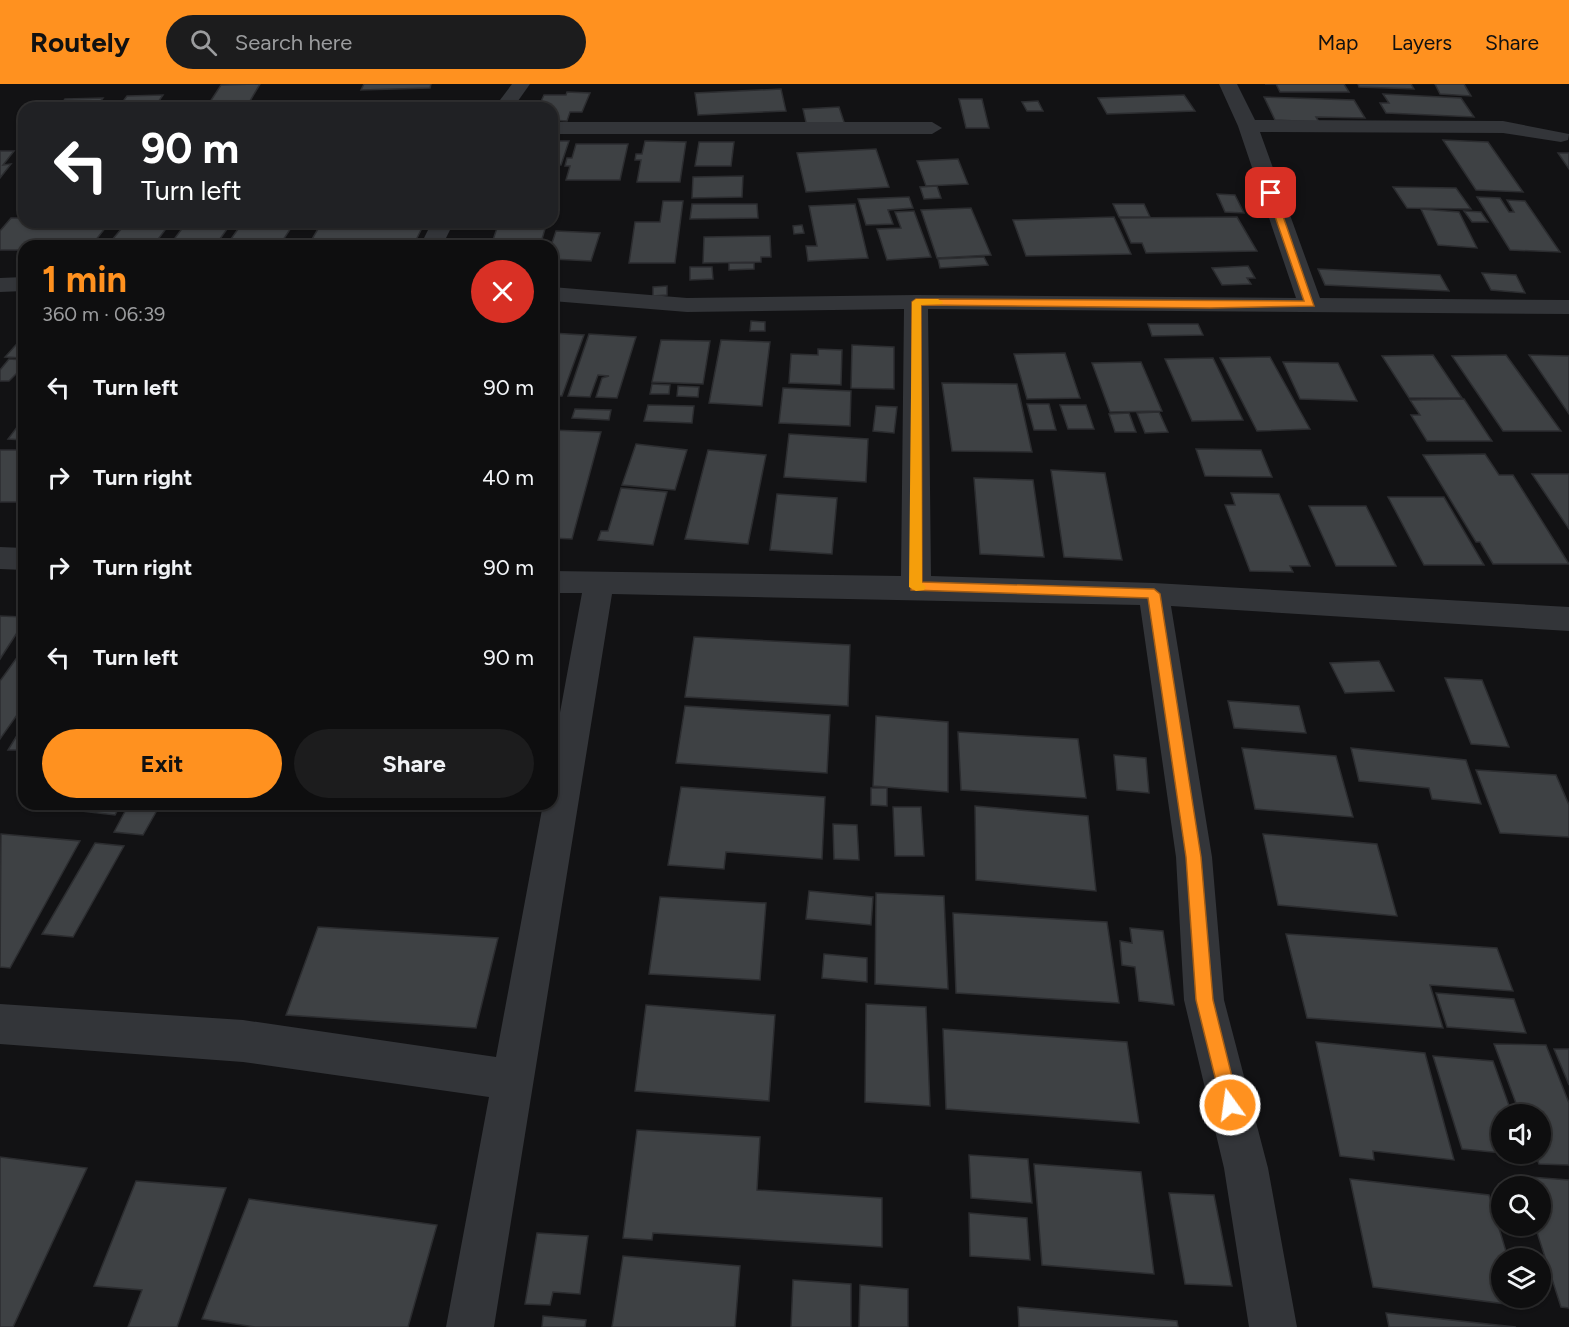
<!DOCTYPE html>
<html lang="en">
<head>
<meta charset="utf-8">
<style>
  :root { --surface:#0e0e0f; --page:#1c1c1d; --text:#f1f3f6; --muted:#9b9c9e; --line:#2e2e2f; --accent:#ff911f }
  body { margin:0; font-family:Figtree,sans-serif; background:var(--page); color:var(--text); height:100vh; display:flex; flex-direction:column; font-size:22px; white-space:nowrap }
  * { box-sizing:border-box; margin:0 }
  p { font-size:20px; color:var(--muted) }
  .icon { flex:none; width:33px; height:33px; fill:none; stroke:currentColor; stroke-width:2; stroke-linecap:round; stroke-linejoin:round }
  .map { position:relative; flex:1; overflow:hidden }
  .sheet { position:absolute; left:18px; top:156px; width:540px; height:570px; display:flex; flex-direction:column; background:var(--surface); border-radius:18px; box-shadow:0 2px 4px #0004,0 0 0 2px var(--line) }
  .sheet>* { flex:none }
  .hud { position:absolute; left:18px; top:18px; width:540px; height:126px; border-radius:18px; box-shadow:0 2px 4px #0004,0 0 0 2px var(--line); background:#202124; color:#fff; overflow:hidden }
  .controls { position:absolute; left:1491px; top:1020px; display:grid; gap:12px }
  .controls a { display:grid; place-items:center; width:60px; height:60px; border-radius:50%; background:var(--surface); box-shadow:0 2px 4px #0004,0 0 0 2px var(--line); font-size:30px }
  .pin { position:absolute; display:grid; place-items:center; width:51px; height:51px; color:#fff; margin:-26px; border-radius:12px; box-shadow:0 3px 9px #0006 }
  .me { position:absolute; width:66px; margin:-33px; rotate:346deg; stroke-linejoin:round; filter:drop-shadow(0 0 4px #0008) }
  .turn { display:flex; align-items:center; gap:21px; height:126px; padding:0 24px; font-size:27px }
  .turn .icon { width:78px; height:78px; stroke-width:2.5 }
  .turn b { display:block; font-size:42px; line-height:51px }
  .round { display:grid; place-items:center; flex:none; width:63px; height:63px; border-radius:32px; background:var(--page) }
  .head { display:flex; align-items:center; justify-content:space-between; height:102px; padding:0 24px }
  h1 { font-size:36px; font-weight:700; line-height:45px; color:var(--accent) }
  .action { display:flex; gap:12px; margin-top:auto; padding:12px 24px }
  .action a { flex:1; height:69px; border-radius:36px; background:var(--accent); color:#111; font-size:24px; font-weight:700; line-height:69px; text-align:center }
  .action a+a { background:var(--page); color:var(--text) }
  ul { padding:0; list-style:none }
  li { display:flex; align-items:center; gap:18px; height:90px; padding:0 24px }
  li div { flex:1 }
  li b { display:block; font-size:22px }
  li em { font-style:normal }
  header { display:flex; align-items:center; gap:36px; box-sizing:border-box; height:84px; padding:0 30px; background:var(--accent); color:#111 }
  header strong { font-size:28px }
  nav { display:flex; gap:33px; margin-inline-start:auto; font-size:21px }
  .search { width:420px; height:54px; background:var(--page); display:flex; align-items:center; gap:15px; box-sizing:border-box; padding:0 21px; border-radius:33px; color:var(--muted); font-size:22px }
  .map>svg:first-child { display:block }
  .building { fill:#3e4144; stroke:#2c2d30; stroke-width:1.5 }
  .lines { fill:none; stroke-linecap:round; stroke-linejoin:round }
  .street { fill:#333539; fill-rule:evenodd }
  .route { fill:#ff911f; stroke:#a65e14; stroke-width:1.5 }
  .slow { fill:#f59e0b }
</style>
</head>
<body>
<header>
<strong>Routely</strong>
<div class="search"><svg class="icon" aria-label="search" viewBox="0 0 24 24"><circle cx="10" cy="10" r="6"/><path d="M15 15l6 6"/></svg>Search here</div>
<nav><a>Map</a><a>Layers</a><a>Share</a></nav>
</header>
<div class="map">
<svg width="1569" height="1243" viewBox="0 0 1569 1243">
  <rect width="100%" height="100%" fill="#121214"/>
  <g class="building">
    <path d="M260 0 246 24H206L221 1Z"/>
    <path d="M364 0H431L430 4 361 6Z"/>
    <path d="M1265 0H1344L1349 8H1280L1276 0Z"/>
    <path d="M1358 0H1411L1414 5 1359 3Z"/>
    <path d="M1435 0H1464L1471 12 1440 10Z"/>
    <path d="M781 5 786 27 698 31 695 9Z"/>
    <path d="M567 8 590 9 582 28H570L567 37 552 36V24H538L544 11H566Z"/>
    <path d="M1383 10 1461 14 1474 33 1386 29 1380 19H1389Z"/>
    <path d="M163 11 154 24H118L127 12Z"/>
    <path d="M1184 11 1195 27 1107 30 1098 14Z"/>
    <path d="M1264 13 1354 16 1365 34 1316 33 1319 38 1275 36Z"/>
    <path d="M103 14 95 24H58L65 15Z"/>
    <path d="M959 15H982L989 44H966Z"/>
    <path d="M1038 17 1043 27H1027L1022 18Z"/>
    <path d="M839 23 845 41 807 43 803 25Z"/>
    <path d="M1443 56 1488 58 1523 108 1476 106Z"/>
    <path d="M552 57H569L561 81H552Z"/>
    <path d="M645 57 686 58 680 98H637L641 76H635L636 70H642Z"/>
    <path d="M699 58H734L731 82H695Z"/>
    <path d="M576 60H628L620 96H566L570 82H565L567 74H572Z"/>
    <path d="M876 65 889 103 806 108 797 69Z"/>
    <path d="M0 67H14L3 81 11 80 0 94Z"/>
    <path d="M1558 69H1569V85Z"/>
    <path d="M958 75 968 100 926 102 917 77Z"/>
    <path d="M743 92 742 113 692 114 693 93Z"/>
    <path d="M937 102 941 114 924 115 920 103Z"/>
    <path d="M1393 103 1456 104 1471 125 1407 124Z"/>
    <path d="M1217 110 1235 111 1244 129 1225 128Z"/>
    <path d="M909 113 913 124 888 126 893 140 866 141 858 115Z"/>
    <path d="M1477 113 1500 114 1509 128H1514L1507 116 1525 117 1560 168 1510 166Z"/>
    <path d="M663 117H683L675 179H629L635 138H660Z"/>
    <path d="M692 120H757L758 134 690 135Z"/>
    <path d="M855 120 868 174 808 177 806 162H817L809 122Z"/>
    <path d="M1113 120H1144L1150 133H1119Z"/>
    <path d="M971 124 991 171 937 174 921 126Z"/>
    <path d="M1421 125 1459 128 1477 164 1438 161Z"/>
    <path d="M914 127 931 173 887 176 877 145 901 144 895 128Z"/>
    <path d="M1464 127 1481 128 1488 138H1472Z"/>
    <path d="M1114 133 1131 170 1026 172 1013 136Z"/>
    <path d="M1237 133 1257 167 1146 169 1142 159H1131L1120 134Z"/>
    <path d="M11 134H24V138H110L91 162H24V166H0V147Z"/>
    <path d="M127 138H171L153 162H107Z"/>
    <path d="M187 138H232L215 162H169Z"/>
    <path d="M243 138H295L279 162H226Z"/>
    <path d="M322 138H425L413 162H308Z"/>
    <path d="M499 138H547L540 162H491Z"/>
    <path d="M802 141 804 149 794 150 793 142Z"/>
    <path d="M556 147 600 149 591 177 552 175 551 162Z"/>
    <path d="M770 152 771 173H761V178L703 179 704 153Z"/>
    <path d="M984 173 988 181 940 184 938 175Z"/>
    <path d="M729 179H754V185L729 186Z"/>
    <path d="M1248 182 1255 194H1247L1251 200 1222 201 1212 184Z"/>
    <path d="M690 183H712L713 195 690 196Z"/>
    <path d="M1318 185 1440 191 1449 207 1325 201Z"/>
    <path d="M1482 189 1516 191 1525 209 1491 206Z"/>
    <path d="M667 202V211L653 212V203Z"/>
    <path d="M751 237 765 238V247H750Z"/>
    <path d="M1148 240H1198L1203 251 1152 252Z"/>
    <path d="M552 249 584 251 562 312H552Z"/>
    <path d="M589 250 636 253 617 314 596 313 602 294 609 292 598 291 590 313 568 312Z"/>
    <path d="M24 252V274L5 273Z"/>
    <path d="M661 256 710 257 703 300 652 298Z"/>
    <path d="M721 256 770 258 762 322 709 319Z"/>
    <path d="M852 261 894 263V305L851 304Z"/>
    <path d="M818 265 842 266 841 301 789 299 791 270 818 271Z"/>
    <path d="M1065 269 1080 314 1027 315 1014 270Z"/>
    <path d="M1433 271 1462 314H1409L1382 272Z"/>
    <path d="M1506 271 1561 347H1503L1452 272Z"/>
    <path d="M1529 271 1569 272V330Z"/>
    <path d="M1270 273 1310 345 1257 347 1220 274Z"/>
    <path d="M1213 274 1243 336 1192 337 1165 275Z"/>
    <path d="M9 275 24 276V282L9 297H0V286Z"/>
    <path d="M1141 278 1162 327 1110 328 1092 279Z"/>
    <path d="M1283 278 1338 279 1357 317 1300 315Z"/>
    <path d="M942 299 1017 300 1032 368 952 367Z"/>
    <path d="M652 300 670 301 669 310H650Z"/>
    <path d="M678 302 699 303 698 313 677 312Z"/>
    <path d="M783 304 851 307 850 342 779 339Z"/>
    <path d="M1464 315 1492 357H1427L1411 331H1420L1410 316Z"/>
    <path d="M1027 320H1049L1056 346H1034Z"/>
    <path d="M648 321 694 322 692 339 644 337Z"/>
    <path d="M1060 321H1086L1094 345H1068Z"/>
    <path d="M876 322 897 323 894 349 873 347Z"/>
    <path d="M575 325 611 326 609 336 572 334Z"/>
    <path d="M1159 328 1168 348 1145 349 1137 329Z"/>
    <path d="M1129 329 1136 348H1115L1109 330Z"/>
    <path d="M24 334V356L8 355Z"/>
    <path d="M552 346 601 348 572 455 552 454Z"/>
    <path d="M789 350 868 355 866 398 784 393Z"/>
    <path d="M636 360 687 366 675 406 622 401Z"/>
    <path d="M1196 365 1261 366 1272 393 1205 392Z"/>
    <rect x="0" y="366" width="24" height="52"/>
    <path d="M708 366 766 371 748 460 685 455Z"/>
    <path d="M1485 370 1499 391H1513L1569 480H1493L1480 458H1476L1423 371Z"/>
    <path d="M1051 386 1105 389 1122 476 1064 473Z"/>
    <path d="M1532 390H1569V445Z"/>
    <path d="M974 394 1033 396 1044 473 980 470Z"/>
    <path d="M621 404 667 408 653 461 598 456 601 447H608Z"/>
    <path d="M1231 409 1279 410 1310 482H1290L1293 488 1250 487 1225 421H1235Z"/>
    <path d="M777 410 837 414 832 470 770 466Z"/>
    <path d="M1388 413H1444L1484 481H1424Z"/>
    <path d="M1309 422H1366L1396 482H1336Z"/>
    <path d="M0 532 24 533V538L0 575Z"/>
    <path d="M694 553 850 561 848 622 685 613Z"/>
    <path d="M18 572 24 573V621L0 655V597Z"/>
    <path d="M1379 577 1394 607 1345 609 1330 579Z"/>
    <path d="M1445 594 1482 596 1509 663 1471 660Z"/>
    <path d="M1228 617 1299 622 1306 649 1234 644Z"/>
    <path d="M685 622 830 631 827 689 676 679Z"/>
    <path d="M876 632 948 638V708L873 702Z"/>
    <path d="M24 640V666H8Z"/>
    <path d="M958 648 1078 655 1086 714 961 706Z"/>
    <path d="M1242 664 1336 672 1353 733 1255 725Z"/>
    <path d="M1351 664 1466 676 1481 720 1432 715 1429 704 1359 697Z"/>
    <path d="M1114 671 1146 674 1149 709 1117 706Z"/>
    <path d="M1476 686 1556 691 1569 721V753L1500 749Z"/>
    <path d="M681 703 825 713 822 775 726 768 724 785 668 781Z"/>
    <path d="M871 704H887V722L871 721Z"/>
    <path d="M39 720H121L115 731 37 722Z"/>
    <path d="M129 720 160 721 143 751 114 748Z"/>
    <path d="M975 722 1088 732 1096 807 976 796Z"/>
    <path d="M893 723H921L924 772H895Z"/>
    <path d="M833 740 857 741 859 776 834 775Z"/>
    <path d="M1 750 80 757 10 884 0 883Z"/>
    <path d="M1263 750 1377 760 1397 832 1278 821Z"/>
    <path d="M95 759 124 762 73 853 42 850Z"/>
    <path d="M809 807 873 813 871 841 806 835Z"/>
    <path d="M876 809 944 812 948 905 875 900Z"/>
    <path d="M660 813 766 819 760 896 649 890Z"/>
    <path d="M953 829 1107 838 1119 919 956 909Z"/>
    <path d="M318 843 498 854 476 944 286 931Z"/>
    <path d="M1130 844 1163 847 1174 921 1139 917 1135 883 1122 881 1120 857 1132 859Z"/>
    <path d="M1286 850 1497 864 1513 907 1430 901 1443 944 1307 934Z"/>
    <path d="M824 870 867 874V898L822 894Z"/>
    <path d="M1436 909 1514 915 1526 949 1447 943Z"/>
    <path d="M866 920 926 923 930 1022 865 1018Z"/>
    <path d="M646 921 775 931 769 1017 635 1007Z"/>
    <path d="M943 945 1127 958 1139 1039 946 1025Z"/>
    <path d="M1316 958 1425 969 1454 1076 1373 1067 1374 1076 1340 1072Z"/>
    <path d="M1494 960 1546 961 1569 1019V1081L1539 1080 1535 1070H1540V1030H1520Z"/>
    <path d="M1554 965H1569V1001Z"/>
    <path d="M1433 972 1493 977 1512 1030H1502V1069L1462 1065Z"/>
    <path d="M637 1046 760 1053 757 1106 882 1114V1163L653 1149 652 1156 623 1154Z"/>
    <path d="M969 1071 1028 1075 1032 1119 971 1114Z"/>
    <path d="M0 1073 87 1084 13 1243H0Z"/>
    <path d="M1034 1080 1141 1088 1154 1190 1042 1181Z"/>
    <path d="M1518 1092 1569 1096V1224L1561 1223 1535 1142H1540V1102H1522Z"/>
    <path d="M1350 1095 1489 1111 1508 1174H1502V1214H1519L1522 1222 1373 1203Z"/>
    <path d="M136 1097 226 1104 177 1243H128L142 1206 94 1202Z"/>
    <path d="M1169 1109 1214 1111 1232 1202 1185 1200Z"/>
    <path d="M249 1115 437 1141 408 1243H255L202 1235Z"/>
    <path d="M969 1129 1027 1134 1030 1176 970 1172Z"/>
    <path d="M537 1149 588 1152 580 1210 553 1208 550 1221 525 1220Z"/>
    <path d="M623 1172 740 1182 735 1243H612Z"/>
    <path d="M793 1196 851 1200V1243H791Z"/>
    <path d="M860 1201 908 1205V1243H859Z"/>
    <path d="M1018 1223 1177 1237 1178 1243H1019Z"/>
    <path d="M1386 1229 1516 1243H1389Z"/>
    <path d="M543 1232 586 1236 585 1243H542Z"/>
  </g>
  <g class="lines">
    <g class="street">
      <path d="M512 0H530L513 24H494Z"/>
      <path d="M1219 0H1237L1255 36 1503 37 1569 50 1568 56 1561 58 1503 49 1260 48 1320 214 1569 216V230L928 225 931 492 1154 499 1569 523V547L1171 522 1212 773 1224 916 1268 1084 1297 1243H1249L1224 1084 1184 916 1176 773 1140 521 612 510 494 1243H446L489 1013 243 978 0 960V920L243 936 496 973 543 720H552V672L582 509H552V487L901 492 904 225 687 228 552 217V203L687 214 916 211 1296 214 1238 42Z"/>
      <path d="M552 38H932L942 44 932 50H552Z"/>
      <path d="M432 138H454L442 162H420Z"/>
      <path d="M24 193V207L0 208V194Z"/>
      <path d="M0 463 24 464V486L0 485Z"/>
    </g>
  </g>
  <path class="route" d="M1271 106 1275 109 1314 222 1210 224 921 221 922 498 1154 505 1160 510 1201 773 1213 916 1239 1021 1237 1027 1230 1030 1224 1027 1222 1021 1196 916 1186 773 1148 514 911 506 912 218 916 215 1304 217 1267 109Z"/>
  <path class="slow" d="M938 215 943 218 942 220 921 221 922 499 926 503 924 506 916 507 909 503 912 218 916 215Z"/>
</svg>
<div class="controls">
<a><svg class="icon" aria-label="sound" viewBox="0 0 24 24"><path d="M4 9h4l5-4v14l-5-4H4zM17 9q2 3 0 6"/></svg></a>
<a><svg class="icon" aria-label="search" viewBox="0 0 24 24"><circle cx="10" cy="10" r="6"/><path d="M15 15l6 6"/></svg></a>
<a><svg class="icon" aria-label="layers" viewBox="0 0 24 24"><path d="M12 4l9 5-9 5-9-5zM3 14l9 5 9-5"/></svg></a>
</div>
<div class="pin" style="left:1271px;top:109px;background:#d93025"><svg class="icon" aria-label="arrive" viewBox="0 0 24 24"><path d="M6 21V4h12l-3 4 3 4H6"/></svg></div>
<svg class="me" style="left:1230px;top:1021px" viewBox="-20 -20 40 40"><circle r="17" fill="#ff911f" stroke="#fff" stroke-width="3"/><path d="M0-11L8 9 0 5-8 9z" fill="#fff"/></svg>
<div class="hud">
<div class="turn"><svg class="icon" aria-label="left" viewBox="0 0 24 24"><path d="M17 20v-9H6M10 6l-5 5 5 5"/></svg><div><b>90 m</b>Turn left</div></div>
</div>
<section class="sheet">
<div class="head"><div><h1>1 min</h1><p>360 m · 06:39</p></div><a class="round" style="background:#d93025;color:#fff"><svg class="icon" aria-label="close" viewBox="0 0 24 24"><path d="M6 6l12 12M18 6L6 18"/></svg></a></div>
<ul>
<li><svg class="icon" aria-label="left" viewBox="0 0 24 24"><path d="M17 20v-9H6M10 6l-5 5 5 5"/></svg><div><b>Turn left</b></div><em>90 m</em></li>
<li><svg class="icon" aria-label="right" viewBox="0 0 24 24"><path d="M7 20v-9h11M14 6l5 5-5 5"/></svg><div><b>Turn right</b></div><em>40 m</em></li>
<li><svg class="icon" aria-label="right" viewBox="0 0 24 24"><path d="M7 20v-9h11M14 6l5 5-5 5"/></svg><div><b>Turn right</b></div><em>90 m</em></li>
<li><svg class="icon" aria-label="left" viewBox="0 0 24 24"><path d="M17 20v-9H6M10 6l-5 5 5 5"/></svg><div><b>Turn left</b></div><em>90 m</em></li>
</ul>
<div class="action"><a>Exit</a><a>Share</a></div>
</section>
</div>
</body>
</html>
